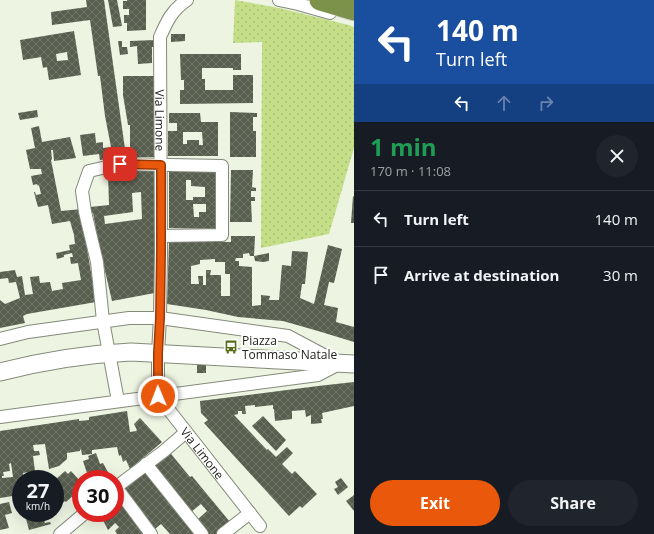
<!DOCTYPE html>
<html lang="en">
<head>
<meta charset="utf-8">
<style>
  :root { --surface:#171b24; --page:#20242c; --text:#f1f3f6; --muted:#9ea1a6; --line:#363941; --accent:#ea580c }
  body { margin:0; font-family:"Open Sans",sans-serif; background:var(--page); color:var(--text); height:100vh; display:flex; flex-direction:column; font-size:15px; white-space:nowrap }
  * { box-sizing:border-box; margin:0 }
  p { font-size:13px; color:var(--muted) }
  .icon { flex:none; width:22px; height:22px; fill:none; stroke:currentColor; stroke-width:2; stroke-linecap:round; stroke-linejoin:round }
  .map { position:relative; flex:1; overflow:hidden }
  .panel { display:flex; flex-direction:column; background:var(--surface); width:300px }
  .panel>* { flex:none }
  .banner { background:#1a4fa0; color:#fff; overflow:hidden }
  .speed { position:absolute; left:12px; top:470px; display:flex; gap:8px; font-size:20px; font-weight:700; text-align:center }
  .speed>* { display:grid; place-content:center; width:52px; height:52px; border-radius:50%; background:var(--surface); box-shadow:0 4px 16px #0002; line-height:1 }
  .speed small { font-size:10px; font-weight:400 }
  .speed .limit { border:6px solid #d22; background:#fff; color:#111 }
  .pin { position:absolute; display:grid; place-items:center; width:34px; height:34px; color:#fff; margin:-17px; border-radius:8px; box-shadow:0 2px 6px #0006 }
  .me { position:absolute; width:44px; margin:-22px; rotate:359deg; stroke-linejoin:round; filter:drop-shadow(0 0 3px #0008) }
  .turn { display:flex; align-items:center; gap:14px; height:84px; padding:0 16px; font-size:18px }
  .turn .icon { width:52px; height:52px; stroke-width:2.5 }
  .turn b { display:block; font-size:28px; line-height:34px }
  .lanes { display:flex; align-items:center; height:38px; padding:0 16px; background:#0003; justify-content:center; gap:20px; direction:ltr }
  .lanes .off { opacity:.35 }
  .round { display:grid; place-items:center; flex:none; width:42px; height:42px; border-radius:21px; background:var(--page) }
  .summary { display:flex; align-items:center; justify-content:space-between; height:68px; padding:0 16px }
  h1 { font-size:24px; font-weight:700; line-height:30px; color:#1e9e55 }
  .cta { display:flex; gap:8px; margin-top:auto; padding:8px 16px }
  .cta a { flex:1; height:46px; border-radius:24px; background:var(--accent); color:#fff; font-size:16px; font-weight:700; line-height:46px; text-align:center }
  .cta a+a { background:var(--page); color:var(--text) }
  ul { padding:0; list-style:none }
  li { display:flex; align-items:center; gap:12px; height:56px; padding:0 16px; border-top:1px solid var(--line) }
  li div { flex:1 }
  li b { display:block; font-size:15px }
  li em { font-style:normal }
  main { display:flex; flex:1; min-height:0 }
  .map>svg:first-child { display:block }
  .garden { fill:url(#garden-dots) }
  .building { fill:url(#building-cross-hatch); fill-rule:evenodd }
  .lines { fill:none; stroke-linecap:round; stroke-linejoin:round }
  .street-casing { stroke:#848a79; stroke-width:14 }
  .secondary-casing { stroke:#848a79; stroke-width:19 }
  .highway-casing { stroke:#d7d7d6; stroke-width:23 }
  .street { stroke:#fff; stroke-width:12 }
  .secondary { stroke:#fff; stroke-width:17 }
  .highway { stroke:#7c9149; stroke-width:21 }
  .route-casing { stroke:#983908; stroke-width:10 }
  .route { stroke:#ea580c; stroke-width:7 }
  .labels { text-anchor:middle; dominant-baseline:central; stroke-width:4; stroke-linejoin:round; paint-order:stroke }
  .street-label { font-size:12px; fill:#21231c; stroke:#fff }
  .poi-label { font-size:12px; fill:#21231c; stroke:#fff; text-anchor:start }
</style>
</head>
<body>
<main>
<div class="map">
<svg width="354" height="534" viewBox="0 0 354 534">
  <defs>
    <pattern id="garden-dots" width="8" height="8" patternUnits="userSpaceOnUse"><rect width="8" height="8" fill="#c5df89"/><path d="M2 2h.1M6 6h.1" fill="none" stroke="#a9bf76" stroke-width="1.8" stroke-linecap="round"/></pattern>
    <pattern id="building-cross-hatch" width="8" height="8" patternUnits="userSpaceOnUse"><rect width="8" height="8" fill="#595f4f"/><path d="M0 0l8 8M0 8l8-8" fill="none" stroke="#72766a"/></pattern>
  </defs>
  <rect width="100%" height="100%" fill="#eef4e2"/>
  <path class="garden" d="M235 0 279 8 349 25 354 27V148L329 234 261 248 262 42 233 43Z"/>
  <g class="building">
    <path d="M86 0H104L126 156 100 160 99 154 83 156 80 135 95 133 96 143 103 142V148L111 147 105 116 100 76H98L90 20 52 25 51 12 87 7Z"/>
    <path d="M108 0H117L122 26 113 27Z"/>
    <path d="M127 0H146V30L127 31V23H124V15H129V9H123V1H127Z"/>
    <path d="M74 31 81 75 49 80 47 67 43 68 41 57 23 60 20 40ZM67 52 68 60 57 61 56 54Z"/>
    <path d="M171 34H185V41L171 42Z"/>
    <path d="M155 40V47H152V63L138 64 137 46 130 47V41Z"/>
    <path d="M118 41H122V47H127L128 54 120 55Z"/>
    <path d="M180 54H241V70H233V68H202V79H205V90H233V75H253V103L180 104V90H184V80H181Z"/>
    <path d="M123 76H156L155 157H133V150H130V125H128L123 95Z"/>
    <path d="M37 110 38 117 20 120 18 113Z"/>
    <path d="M230 112 257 113V117H253V131H256V157H230Z"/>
    <path d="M169 113H200L201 122H218V156H168V131H177V123H169ZM183 132H202L203 145H199V140H187V144H183Z"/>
    <path d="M39 126 42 142 70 137 76 158 54 161 53 150H51L52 159 51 160 61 211 82 209V219L96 302 27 314 23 316 25 323 0 328V300L5 304 20 298 16 282 9 283 8 278 0 279V272L15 270 17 277 22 276 25 295 33 294 30 277 39 276 40 283 50 282 52 291 63 289 62 283 81 280 78 263 71 264 70 257H73L72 253 64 255V257L57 259 56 253 70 250 69 245 75 244 74 235 70 221 52 224 48 205 38 207 36 200 34 192H35L36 195 41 194 39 185 38 186 37 184 33 185 31 176 42 174 41 169H30L26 150 35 148 31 128Z"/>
    <path d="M156 168 155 182V251L160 292 112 301 99 245 93 213H91L90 207 109 205 108 173ZM141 192 142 219 105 224 104 216 133 212 132 193Z"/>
    <path d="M169 169 218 170 217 229 169 228ZM186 180H191V186L205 187V197H193V200H186ZM193 204H206V212H199V217H194Z"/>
    <path d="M231 170H253L252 187 256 188V191H251V197H255V201H251L252 222H230Z"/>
    <path d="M353 196 354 197V223H351Z"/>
    <path d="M231 236H255L254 256 269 253V261L263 262 255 261 254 256H250L249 253 243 254V258H236L235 261H239V266L252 267V306L261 305V295L270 296 269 300H279L282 265 291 266 292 251 308 252 305 284H302L300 298 314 304 328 245 342 249 334 283 329 282 324 305 338 308 336 322 354 327V342L318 331 283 321 238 317 206 310 167 304 169 241 231 242ZM215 259V262H225V274H230V296H221V275H210L211 270H206V285H203V276H198L199 284H191V266L200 264V260Z"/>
    <path d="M206 364V373H197V365Z"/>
    <path d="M354 382V406L322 413 323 419H321L322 423 311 424V415L306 417 305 410 292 411V419L275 421 274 409H273V405L255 407V405L245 406 246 414H242V411H238V414L234 415 267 450 268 449 276 457 287 447 293 453 282 464 292 474 295 471 317 494 302 508 300 506 289 516 204 423 208 420 201 413 200 401 318 386Z"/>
    <path d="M127 411 130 432 136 431 137 430 134 424 140 418 162 442 130 469 126 460 123 462 121 455 119 456 117 447 92 450V454L82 455 81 449 80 450V451L67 453V459L59 466 49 469 45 444 33 445 34 451H39L40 455 33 456 35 471 23 473 24 479H21V493L18 494 19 495 0 498V431L79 419V421L89 420V417ZM11 463 13 477 2 478V476H4L3 472 10 471 9 464Z"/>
    <path d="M263 416 286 440 276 451 252 426Z"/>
    <path d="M167 449 190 477 192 476 230 522 216 534H208L197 520 207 511 201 504 191 512 150 463Z"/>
    <path d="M96 453 100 464 103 463 109 474 96 479H89L83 461 89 459 88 456Z"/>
    <path d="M144 469 196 534H170L161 524 155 529 146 518 122 487Z"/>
    <path d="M65 471 68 474 71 471 81 482 77 485 81 489 66 502 65 501 59 506 55 501V480Z"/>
    <path d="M341 478 348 487 338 495 334 489 338 487 335 482Z"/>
    <path d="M115 494 146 534H117L115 531 119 527 115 523 108 530 103 520 106 518 102 513H115Z"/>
    <path d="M354 495V511L346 501Z"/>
    <path d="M9 502 12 513 5 515 9 528 0 530V504Z"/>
    <path d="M31 513H48L49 516 43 518 45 523 50 522 51 524 29 530 25 515Z"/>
  </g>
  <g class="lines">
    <g class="street-casing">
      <g id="street">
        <path id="s1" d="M187 0C172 10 167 21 160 37L161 252 160 318 158 353V396L260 526"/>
        <path d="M279 0 298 4 330 13"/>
        <path d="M0 339 28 332 129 318H160L288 336 337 362"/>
        <path d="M118 401 103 321 97 262 85 212 82 191 89 171 120 164 222 166V235L161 236"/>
        <path d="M0 417 318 375 339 364"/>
        <path d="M146 464 202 534"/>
        <path d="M116 487 151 534"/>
        <path d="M115 488 164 451 186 432"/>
        <path d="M60 534 85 513"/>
        <path d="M223 534 250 513"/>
      </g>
    </g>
    <g class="secondary-casing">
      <path id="secondary" d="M0 372C43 361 87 354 131 352L354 364"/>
    </g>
    <g class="highway-casing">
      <path id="highway" d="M320 0 354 10"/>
    </g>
    <use href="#street" class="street"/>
    <use href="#secondary" class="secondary"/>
    <use href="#highway" class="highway"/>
  </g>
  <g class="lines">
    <g class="route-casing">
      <path id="route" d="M120 164 161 165V252L160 318 158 353V396"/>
    </g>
    <use href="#route" class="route"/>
  </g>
  <defs>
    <g id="bus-bare" transform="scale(1.08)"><path d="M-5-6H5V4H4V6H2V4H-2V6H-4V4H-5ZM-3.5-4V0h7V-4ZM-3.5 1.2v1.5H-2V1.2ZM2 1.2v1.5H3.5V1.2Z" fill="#586c1b" stroke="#fff" stroke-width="2.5" paint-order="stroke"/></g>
  </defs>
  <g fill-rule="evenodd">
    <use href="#bus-bare" x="231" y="347"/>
  </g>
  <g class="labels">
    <g class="street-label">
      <text stroke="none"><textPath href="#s1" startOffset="130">Via Limone</textPath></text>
      <text stroke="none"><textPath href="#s1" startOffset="478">Via Limone</textPath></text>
    </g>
    <g class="poi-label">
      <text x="242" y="340">Piazza<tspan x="242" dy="14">Tommaso Natale</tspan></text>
    </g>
  </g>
</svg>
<div class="speed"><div>27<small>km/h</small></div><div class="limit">30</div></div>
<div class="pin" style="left:120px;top:164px;background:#d93025"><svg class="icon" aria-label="arrive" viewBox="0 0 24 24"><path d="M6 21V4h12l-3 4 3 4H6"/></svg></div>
<svg class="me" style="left:158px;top:396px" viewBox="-20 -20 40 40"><circle r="17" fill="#ea580c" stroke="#fff" stroke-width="3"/><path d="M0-11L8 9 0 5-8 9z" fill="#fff"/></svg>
</div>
<section class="panel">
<div class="banner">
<div class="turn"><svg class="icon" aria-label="left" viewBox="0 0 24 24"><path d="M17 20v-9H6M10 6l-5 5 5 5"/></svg><div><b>140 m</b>Turn left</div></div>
<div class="lanes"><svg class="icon" aria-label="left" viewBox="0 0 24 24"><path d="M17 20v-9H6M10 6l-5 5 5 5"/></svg><svg class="icon off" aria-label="ahead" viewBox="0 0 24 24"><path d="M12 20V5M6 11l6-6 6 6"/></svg><svg class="icon off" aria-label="right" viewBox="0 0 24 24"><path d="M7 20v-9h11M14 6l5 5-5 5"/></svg></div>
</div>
<div class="summary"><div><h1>1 min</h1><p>170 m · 11:08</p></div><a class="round"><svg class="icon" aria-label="close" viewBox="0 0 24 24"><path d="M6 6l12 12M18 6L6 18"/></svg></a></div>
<ul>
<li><svg class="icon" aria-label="left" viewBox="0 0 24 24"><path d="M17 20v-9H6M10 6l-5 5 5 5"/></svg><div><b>Turn left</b></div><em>140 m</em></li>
<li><svg class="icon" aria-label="arrive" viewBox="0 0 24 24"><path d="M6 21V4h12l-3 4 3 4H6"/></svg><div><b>Arrive at destination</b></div><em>30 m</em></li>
</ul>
<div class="cta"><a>Exit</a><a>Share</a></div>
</section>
</main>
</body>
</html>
